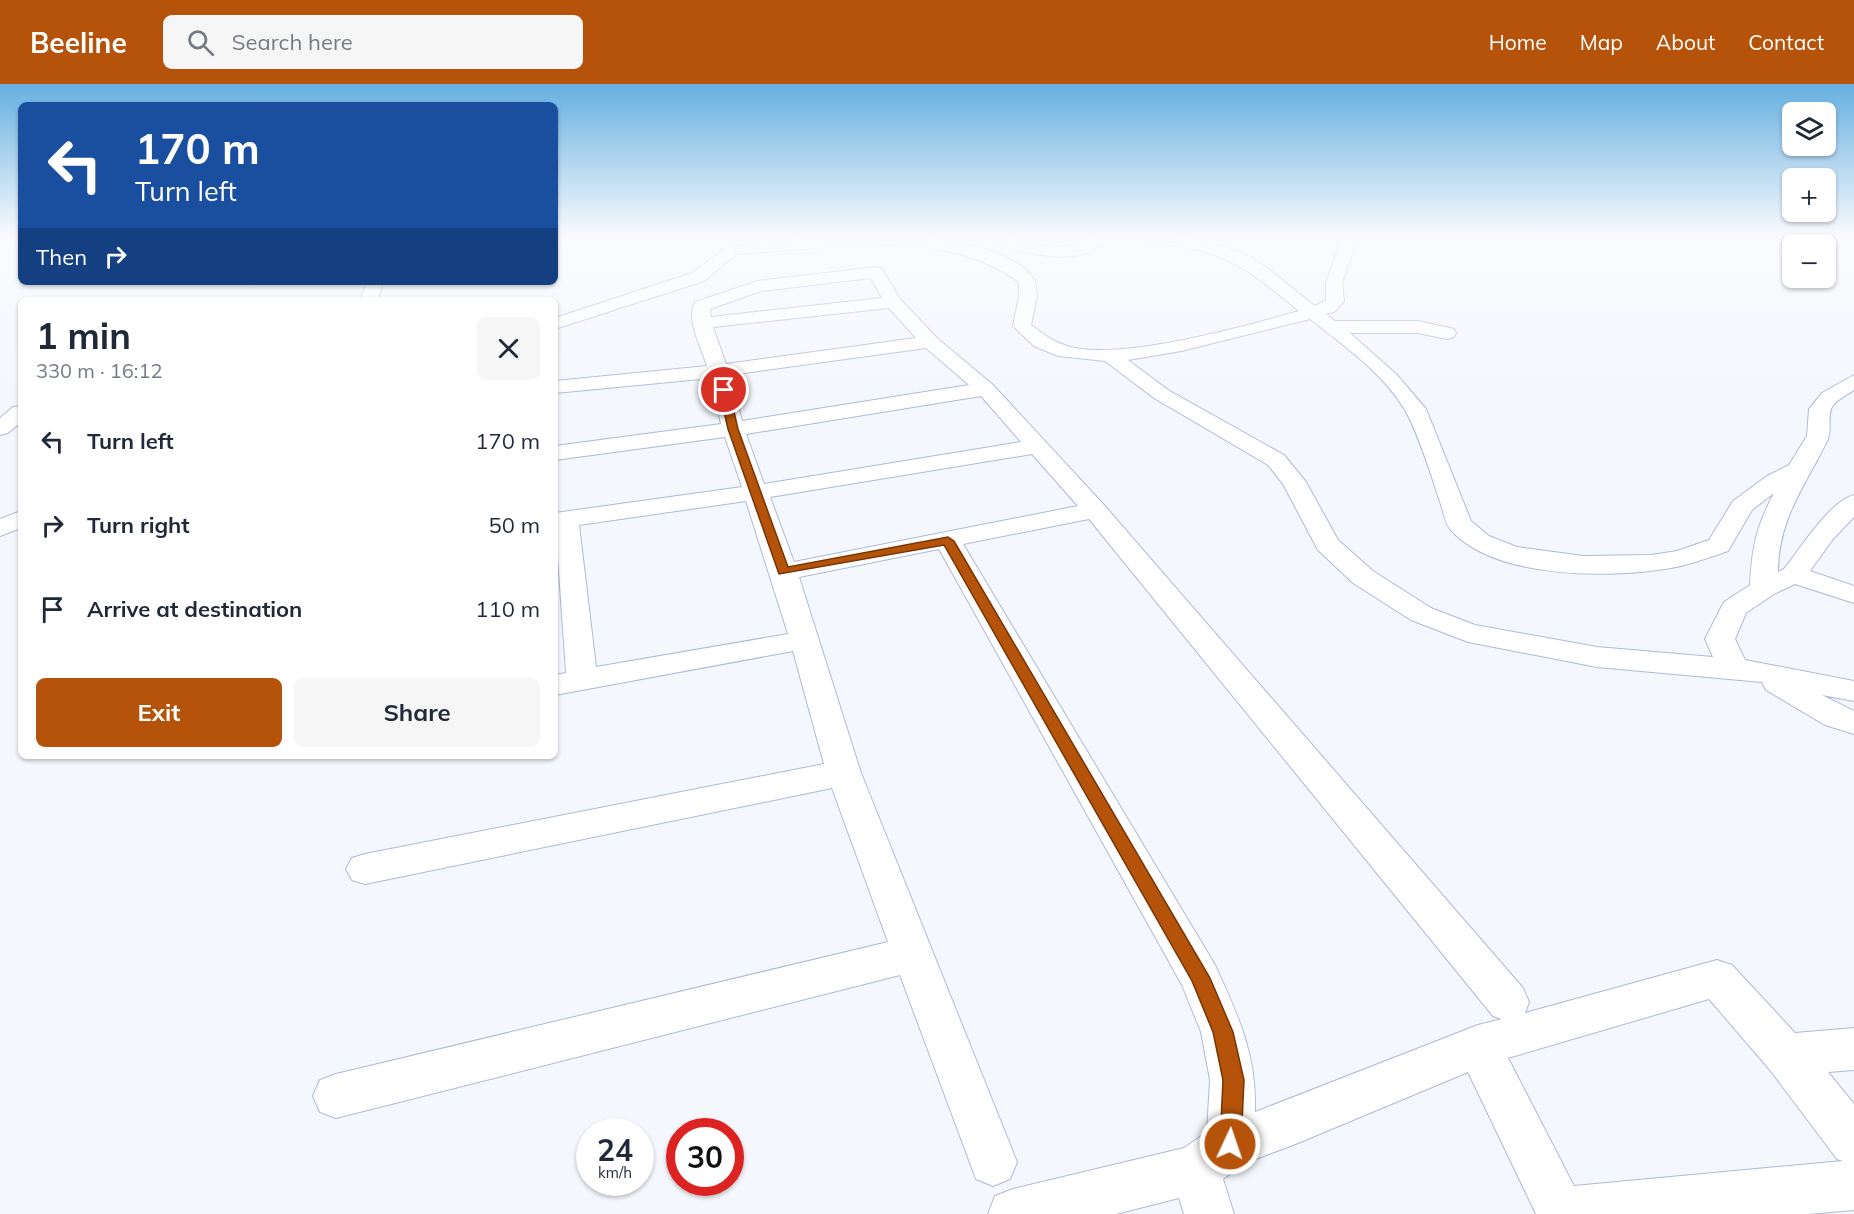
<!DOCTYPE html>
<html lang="en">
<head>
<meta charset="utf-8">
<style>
  :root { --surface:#fff; --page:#f6f6f7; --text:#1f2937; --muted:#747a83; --accent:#b45309 }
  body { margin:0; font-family:Mulish,sans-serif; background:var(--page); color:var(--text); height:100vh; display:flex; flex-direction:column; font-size:22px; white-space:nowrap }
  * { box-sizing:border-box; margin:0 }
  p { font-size:20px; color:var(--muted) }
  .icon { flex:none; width:33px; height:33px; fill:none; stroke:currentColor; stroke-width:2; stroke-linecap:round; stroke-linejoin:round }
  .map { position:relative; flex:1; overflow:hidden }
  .sheet { position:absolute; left:18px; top:213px; width:540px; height:462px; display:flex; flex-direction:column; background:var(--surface); border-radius:9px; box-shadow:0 2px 4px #0004 }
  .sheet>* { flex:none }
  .banner { position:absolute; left:18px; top:18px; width:540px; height:183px; border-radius:9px; box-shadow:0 2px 4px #0004; background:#1a4fa0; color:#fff; overflow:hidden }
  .fabs { position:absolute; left:1782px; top:18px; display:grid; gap:12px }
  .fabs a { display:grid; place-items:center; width:54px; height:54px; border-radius:9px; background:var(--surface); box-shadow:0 2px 4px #0004; font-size:30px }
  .speed { position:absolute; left:576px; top:1034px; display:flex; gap:12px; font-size:30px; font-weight:700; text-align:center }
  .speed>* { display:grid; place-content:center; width:78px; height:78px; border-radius:50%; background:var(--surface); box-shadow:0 2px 4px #0004; line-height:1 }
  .speed small { font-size:15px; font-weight:400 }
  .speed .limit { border:9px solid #d22; background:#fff; color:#111 }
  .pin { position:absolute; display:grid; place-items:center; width:51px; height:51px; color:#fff; margin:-26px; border:3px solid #fff; border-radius:50%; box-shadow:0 2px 6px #0007 }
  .me { position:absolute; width:66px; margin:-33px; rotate:3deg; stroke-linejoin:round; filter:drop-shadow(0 0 4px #0008) }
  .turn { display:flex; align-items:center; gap:21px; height:126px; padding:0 18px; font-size:27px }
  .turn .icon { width:78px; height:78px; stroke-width:2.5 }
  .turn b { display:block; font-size:42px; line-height:51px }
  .then { display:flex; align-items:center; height:57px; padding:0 18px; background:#0003; gap:12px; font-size:22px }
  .round { display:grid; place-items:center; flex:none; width:63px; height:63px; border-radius:9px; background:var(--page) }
  .overview { display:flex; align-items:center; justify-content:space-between; height:102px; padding:0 18px }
  h1 { font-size:36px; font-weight:700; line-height:45px }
  .button { display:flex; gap:12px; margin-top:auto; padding:12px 18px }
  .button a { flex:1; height:69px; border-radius:9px; background:var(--accent); color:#fff; font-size:24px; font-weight:700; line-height:69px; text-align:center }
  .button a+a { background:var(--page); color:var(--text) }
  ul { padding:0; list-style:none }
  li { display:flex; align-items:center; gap:18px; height:84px; padding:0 18px }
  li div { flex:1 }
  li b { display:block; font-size:22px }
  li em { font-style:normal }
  header { display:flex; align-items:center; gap:36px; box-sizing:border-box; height:84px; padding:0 30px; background:var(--accent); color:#fff }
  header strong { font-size:28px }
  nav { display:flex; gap:33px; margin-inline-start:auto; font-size:21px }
  .search { width:420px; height:54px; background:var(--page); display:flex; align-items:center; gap:15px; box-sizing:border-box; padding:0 21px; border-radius:9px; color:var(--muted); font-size:22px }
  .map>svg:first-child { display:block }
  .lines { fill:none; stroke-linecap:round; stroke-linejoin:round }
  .minor-casing { stroke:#aeb9d6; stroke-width:2 }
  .minor { fill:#fff; fill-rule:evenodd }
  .route { fill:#b45309; stroke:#753606; stroke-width:1.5 }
</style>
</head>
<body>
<header>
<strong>Beeline</strong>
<div class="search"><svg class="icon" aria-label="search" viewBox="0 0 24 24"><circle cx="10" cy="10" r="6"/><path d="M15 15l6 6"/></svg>Search here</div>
<nav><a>Home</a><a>Map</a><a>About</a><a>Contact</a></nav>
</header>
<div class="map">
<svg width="1854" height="1130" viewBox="0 0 1854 1130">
  <rect width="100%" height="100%" fill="#f4f7fd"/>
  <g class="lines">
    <g class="minor-casing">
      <g id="minor">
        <path d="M800 154C858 154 997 143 1035 196L1037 212 1031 241C1043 250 1052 257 1067 262 1119 278 1245 242 1299 227 1260 195 1236 173 1184 163 1172 160 1133 163 1127 154 1170 154 1218 153 1257 177 1277 190 1296 208 1315 222L1326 216V199L1342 154H1357L1342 199 1344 217 1334 228 1326 230 1335 237H1418L1454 245 1456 249 1454 253 1447 255 1418 249H1350L1397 291 1426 325 1471 437 1489 452 1517 463 1583 472 1651 471 1677 467 1709 456 1733 417 1767 392 1789 381 1807 352 1809 325 1822 309 1854 291V306C1847 311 1837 315 1832 323 1827 332 1832 345 1828 355 1806 401 1778 434 1778 488L1784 485C1800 465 1830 417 1854 411V433L1833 455 1810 487 1854 502V519L1795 500 1774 510 1746 529 1735 555 1745 576 1854 597V617L1822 611 1854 627V650L1825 641 1766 606 1762 598 1597 583 1468 558 1411 536 1353 499 1318 466 1283 400 1268 381 1154 314 1105 277 1058 272 1034 262 1013 242 1019 212V198C966 159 899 160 836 159L829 163 736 170 704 197 555 245V234L692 189 727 163 801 156ZM1310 235C1343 261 1383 289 1405 326 1418 349 1431 390 1439 415 1443 425 1444 437 1450 445 1494 496 1615 495 1676 483 1694 479 1711 473 1728 467L1752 426 1774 409C1756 444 1752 462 1750 501L1724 518 1705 555 1713 573 1597 563 1475 541 1431 524 1373 487 1338 456 1306 398 1284 371 1168 306 1128 276 1181 267Z"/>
        <path d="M983 154C1009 152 1032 162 1057 163 1075 163 1089 153 1107 154 1079 188 1020 167 986 157Z"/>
        <path d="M876 183 882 185 900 215 937 254 993 301 1104 421 1523 904 1529 918 1525 929 1717 876 1732 881 1795 949 1854 944V986L1828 988 1854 1020V1126L1808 1130H1536L1468 988 1298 1059 1245 1079 1223 1095 1234 1130H1184L1179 1114 1116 1130H988L995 1112 1013 1105 1184 1064 1207 1048 1210 996 1201 948 1182 901 939 465 799 493 861 689 1017 1078 1010 1095 993 1102 976 1095 900 891 336 1034 320 1028 313 1012 320 996 336 990 888 858 832 704 365 800 352 796 346 785 352 774 365 770 824 680 793 567 555 611V591L566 589 555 429 742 403 725 353 555 376V362L721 340 711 294 555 309V297L707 282C702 265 685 235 695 218L758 197ZM871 194 882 214 711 233 710 225 761 207ZM889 224 916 254 726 280 713 243ZM926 264 969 301 742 337 730 291ZM981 312 1021 358 764 400 746 350ZM1032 370 1078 422 794 478 770 413ZM746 417 788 550 596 583 579 441ZM1089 435 1493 932 1502 935 1478 941 1255 1028C1257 971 1238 931 1215 881L963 460ZM1709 915 1770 986 1837 1075 1843 1077 1574 1102 1508 974Z"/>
        <path d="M367 198H383L378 216H360Z"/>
        <path d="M21 322V338L8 349 0 351V334L13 323Z"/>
        <path d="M21 427V444L0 452V435Z"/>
      </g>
    </g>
    <use href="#minor" class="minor"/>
  </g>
  <linearGradient id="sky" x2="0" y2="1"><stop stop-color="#66afe0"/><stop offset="0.49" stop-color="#fafbfe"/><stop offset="1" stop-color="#fafbfe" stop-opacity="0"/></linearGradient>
  <rect width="1854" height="312" fill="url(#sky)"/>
  <path class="route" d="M724 303 729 306 738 345 788 483 948 453 954 457 1210 894 1233 948 1244 996 1241 1060 1238 1068 1230 1071 1223 1068 1220 1060 1223 996 1213 948 1192 897 944 461 779 490 728 345 719 306Z"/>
</svg>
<div class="fabs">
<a><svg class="icon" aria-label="layers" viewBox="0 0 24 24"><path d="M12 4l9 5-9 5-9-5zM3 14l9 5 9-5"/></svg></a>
<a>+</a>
<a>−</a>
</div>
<div class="speed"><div>24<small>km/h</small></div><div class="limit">30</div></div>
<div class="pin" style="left:724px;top:306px;background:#d93025"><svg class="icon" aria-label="arrive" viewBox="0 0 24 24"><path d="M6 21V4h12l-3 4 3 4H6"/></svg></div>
<svg class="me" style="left:1230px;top:1060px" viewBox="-20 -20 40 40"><circle r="17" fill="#b45309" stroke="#fff" stroke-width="3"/><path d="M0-11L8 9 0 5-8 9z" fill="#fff"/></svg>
<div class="banner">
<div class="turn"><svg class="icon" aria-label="left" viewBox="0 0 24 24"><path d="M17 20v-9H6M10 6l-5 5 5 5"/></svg><div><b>170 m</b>Turn left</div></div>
<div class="then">Then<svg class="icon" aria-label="right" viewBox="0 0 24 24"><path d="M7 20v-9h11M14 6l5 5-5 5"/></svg></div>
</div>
<section class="sheet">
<div class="overview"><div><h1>1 min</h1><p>330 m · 16:12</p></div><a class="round"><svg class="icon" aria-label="close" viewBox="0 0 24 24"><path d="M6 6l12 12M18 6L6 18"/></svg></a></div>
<ul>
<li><svg class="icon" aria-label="left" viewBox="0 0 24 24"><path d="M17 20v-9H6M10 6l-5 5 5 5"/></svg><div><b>Turn left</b></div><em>170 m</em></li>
<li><svg class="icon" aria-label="right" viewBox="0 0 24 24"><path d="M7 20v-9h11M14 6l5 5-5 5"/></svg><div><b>Turn right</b></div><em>50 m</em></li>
<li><svg class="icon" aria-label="arrive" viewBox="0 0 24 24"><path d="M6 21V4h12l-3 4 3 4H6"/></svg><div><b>Arrive at destination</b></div><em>110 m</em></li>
</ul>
<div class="button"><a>Exit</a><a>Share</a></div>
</section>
</div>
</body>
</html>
